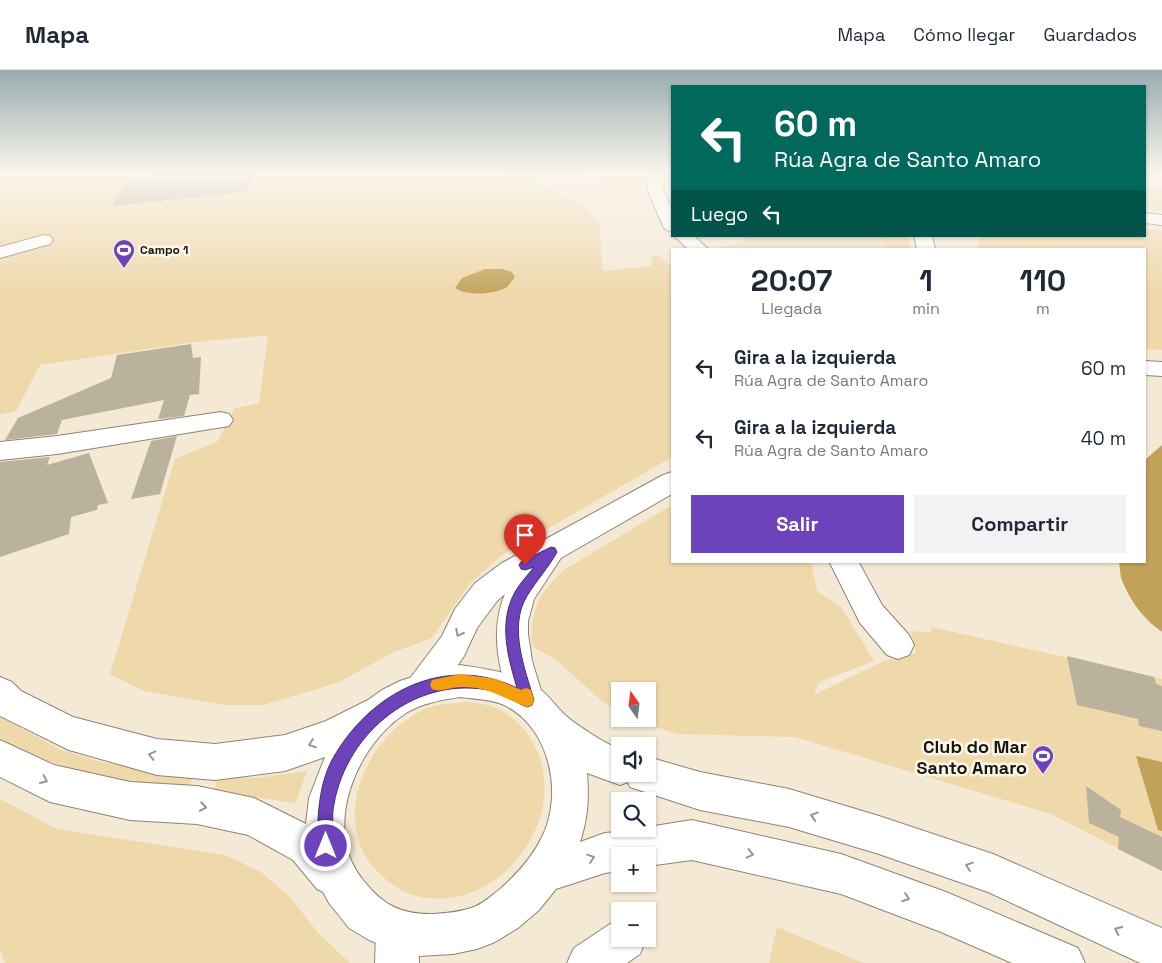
<!DOCTYPE html>
<html lang="es">
<head>
<meta charset="utf-8">
<style>
  :root { --surface:#fff; --page:#f2f2f3; --text:#1f2937; --muted:#747a83; --line:#e0e1e3; --accent:#6d43bc }
  body { margin:0; font-family:"Space Grotesk",sans-serif; background:var(--page); color:var(--text); height:100vh; display:flex; flex-direction:column; font-size:19px; white-space:nowrap }
  * { box-sizing:border-box; margin:0 }
  p { font-size:16px; color:var(--muted) }
  .icon { flex:none; width:28px; height:28px; fill:none; stroke:currentColor; stroke-width:2; stroke-linecap:round; stroke-linejoin:round }
  .map { position:relative; flex:1; overflow:hidden }
  .drawer { position:absolute; left:671px; top:178px; width:475px; height:315px; display:flex; flex-direction:column; background:var(--surface); border-radius:0px; box-shadow:0 1px 4px #0004 }
  .drawer>* { flex:none }
  .hud { position:absolute; left:671px; top:15px; width:475px; height:152px; border-radius:0px; box-shadow:0 1px 4px #0004; background:#00695c; color:#fff; overflow:hidden }
  .needle { width:32px; rotate:346deg }
  .tools { position:absolute; left:611px; top:612px; display:grid; gap:10px }
  .tools a { display:grid; place-items:center; width:45px; height:45px; border-radius:0px; background:var(--surface); box-shadow:0 1px 4px #0004; font-size:25px }
  .pin { position:absolute; display:grid; place-items:center; width:42px; height:42px; color:#fff; margin:-51px -21px; border-radius:50% 50% 50% 0; rotate:-45deg; box-shadow:0 0 5px #0007 }
  .pin .icon { rotate:45deg }
  .me { position:absolute; width:55px; margin:-28px; rotate:0deg; stroke-linejoin:round; filter:drop-shadow(0 0 4px #0008) }
  .turn { display:flex; align-items:center; gap:18px; height:105px; padding:0 20px; font-size:22px }
  .turn .icon { width:65px; height:65px; stroke-width:2.5 }
  .turn b { display:block; font-size:35px; line-height:42px }
  .then { display:flex; align-items:center; height:48px; padding:0 20px; background:#0003; gap:10px; font-size:19px }
  .eta { display:flex; justify-content:space-evenly; align-items:center; height:85px; text-align:center }
  .eta b { font-size:30px; font-weight:600; line-height:35px }
  .primary-button { display:flex; gap:10px; margin-top:auto; padding:10px 20px }
  .primary-button a { flex:1; height:58px; border-radius:0px; background:var(--accent); color:#fff; font-size:20px; font-weight:600; line-height:58px; text-align:center }
  .primary-button a+a { background:var(--page); color:var(--text) }
  ul { padding:0; list-style:none }
  li { display:flex; align-items:center; gap:15px; height:70px; padding:0 20px }
  li div { flex:1 }
  li b { display:block; font-size:19px }
  li em { font-style:normal }
  header { display:flex; align-items:center; gap:30px; box-sizing:border-box; height:70px; padding:0 25px; background:var(--surface); border-bottom:1px solid var(--line) }
  header strong { font-size:24px }
  nav { display:flex; gap:28px; margin-inline-start:auto; font-size:18px }
  .map>svg:first-child { display:block }
  .built { fill:#ecdec2 }
  .green { fill:#efd8aa }
  .water { fill:#c2a159 }
  .building { fill:#bbb29e }
  .lines { fill:none; stroke-linecap:round; stroke-linejoin:round }
  .minor-casing { stroke:#8e8572; stroke-width:2 }
  .major-casing { stroke:#8e8572; stroke-width:2 }
  .minor { fill:#fff; fill-rule:evenodd }
  .major { fill:#fff; fill-rule:evenodd }
  .oneway { stroke:#979693 }
  .route { fill:#6d43bc; stroke:#472c7a }
  .slow { fill:#f59e0b }
  .labels { text-anchor:middle; dominant-baseline:central; stroke-width:5; stroke-linejoin:round; paint-order:stroke }
  .far-poi-label { font-size:12px; font-weight:bold; fill:#18150e; stroke:#fdf7eb; text-anchor:start }
  .near-poi-label { font-size:18px; font-weight:bold; fill:#18150e; stroke:#fdf7eb; text-anchor:end }
</style>
</head>
<body>
<header>
<strong>Mapa</strong>
<nav><a>Mapa</a><a>Cómo llegar</a><a>Guardados</a></nav>
</header>
<div class="map">
<svg width="1162" height="893" viewBox="0 0 1162 893">
  <rect width="100%" height="100%" fill="#f4e9d5"/>
  <path class="built" d="M740 166H886V179H716L744 171Z"/>
  <g class="green">
    <path d="M0 104H507L529 108 587 138 599 152 603 201 651 196 652 186H660L672 197V387L502 485 470 513 432 568 394 582 337 613 263 635H224L144 621 110 604 175 389 218 371 235 338 259 333 268 265 196 272 40 295 16 341 0 345Z"/>
    <path d="M581 104H642L637 105 635 121 625 124Z"/>
    <path d="M1145 116 1162 119V141L1147 139 1145 135Z"/>
    <path d="M1145 159 1162 161V280L1145 279V179L977 178 980 166H1145Z"/>
    <path d="M886 166H907L911 179H886Z"/>
    <path d="M672 435V491H811L817 521 842 538 874 591 819 612 814 625 886 590 916 583 911 561 932 563 931 557 1162 609V801L1051 744 795 667 677 664 631 649H648V621H620V642L602 631 556 590 532 576C530 541 538 524 564 500Z"/>
    <path d="M469 632C476 633 484 634 491 636 509 642 525 657 533 673 574 746 499 846 416 826 403 823 391 814 381 805 327 756 364 669 421 641 436 633 453 633 469 632Z"/>
    <path d="M0 647 61 680 101 692 193 707 188 720C124 712 56 702 0 668Z"/>
    <path d="M307 701 296 732 293 733 214 721 218 708H258Z"/>
    <path d="M0 729 57 759 225 785 261 802 290 827 318 863 350 893H5L0 878Z"/>
    <path d="M777 857 863 893H769Z"/>
  </g>
  <g class="water">
    <path d="M485 199H502L512 202 515 207C512 211 510 214 507 217 495 225 467 226 455 218L462 208Z"/>
    <path d="M1162 375V562C1146 551 1132 534 1124 515 1120 508 1120 499 1119 491H1145V390Z"/>
    <path d="M1136 686 1162 692V761L1158 760Z"/>
  </g>
  <g class="building">
    <path d="M176 104H254L247 122 112 136 128 108Z"/>
    <path d="M191 274 193 288 201 287 199 324 190 325 184 346 158 349 164 330 62 350 57 364 5 370 18 348 111 308 117 285Z"/>
    <path d="M177 366 160 424 131 429 151 371Z"/>
    <path d="M89 383 108 433 98 435 97 440 71 447 69 464 0 487V392L50 387 47 395Z"/>
    <path d="M1067 586 1154 607 1156 614 1162 616V661L1139 656 1138 649 1077 635Z"/>
    <path d="M1086 716 1121 740 1120 747 1162 767V801L1118 779 1119 767 1089 753Z"/>
  </g>
  <g class="lines">
    <g class="minor-casing">
      <g id="minor">
        <path d="M648 104H664L663 119 672 139V161L666 160 663 156 647 119Z"/>
        <path d="M1145 143 1162 145V155L1145 153Z"/>
        <path d="M44 165 50 166 53 170 50 174 0 188V177Z"/>
        <path d="M674 166H694L708 179H688Z"/>
        <path d="M914 166H932L935 179H917Z"/>
        <path d="M1145 291 1162 292V306L1145 305Z"/>
        <path d="M221 342 229 344 233 350 229 356 57 384 0 390V372L57 366Z"/>
        <path d="M672 402V424L561 488 534 529 528 551V564L532 591 544 630 539 641 527 646 515 641C499 605 489 561 505 524L497 531 477 558 464 586 435 629 423 634 411 629 406 618 411 607 442 566 455 539 475 513 502 493 663 405Z"/>
        <path d="M829 491H858L882 535 909 565 914 575 909 585 898 589 887 585 860 553Z"/>
        <path d="M397 841 412 847 418 862 419 893H375L376 862 382 847Z"/>
        <path d="M620 850V869H646L640 884 627 893H567L574 878 610 854Z"/>
      </g>
    </g>
    <g class="major-casing">
      <path id="major" d="M460 595C487 599 518 603 541 620 549 626 554 634 562 642 571 652 607 675 620 679V704H648V687L700 702 789 719 879 746 993 784 1162 858V893H1140L988 822 879 784 789 757 700 740 630 717 628 712 620 715 587 703C589 728 588 748 580 772L605 763 648 759V757L692 750 841 784 946 822 1078 878 1085 893H1012L941 862 841 824 692 790 648 796V786H620V801L605 803 556 819 539 840 518 858 495 872 477 879 453 884 418 886 384 876 369 870 349 858 329 833 323 822 317 819 293 790 248 765 197 754 130 750 50 732 0 707V670L54 695 130 712 197 716 254 728 306 754 309 728 325 687 285 701 215 710 157 705 69 680 0 646V607L12 612 21 621 73 647 157 669 215 674 285 665 326 651 368 630 382 620 400 611 421 604ZM460 627C475 629 494 629 508 637 551 661 563 725 542 767 532 788 516 805 499 820 491 826 482 835 471 838 460 842 446 843 434 844 401 845 383 835 363 810 321 759 356 675 406 643 422 633 442 630 460 627Z"/>
    </g>
    <use href="#minor" class="minor"/>
    <use href="#major" class="major"/>
  </g>
  <defs><path id="oneway-chevron" d="M-2-3.5L2.5 0L-2 3.5" fill="none" stroke-width="1.6" stroke-linecap="round" stroke-linejoin="round" transform="scale(1.25)"/></defs>
  <g class="oneway">
    <use href="#oneway-chevron" transform="translate(459 563) rotate(117)"/>
    <use href="#oneway-chevron" transform="translate(312 674) rotate(160)"/>
    <use href="#oneway-chevron" transform="translate(152 685) rotate(-167)"/>
    <use href="#oneway-chevron" transform="translate(44 710) rotate(25)"/>
    <use href="#oneway-chevron" transform="translate(203 737) rotate(10)"/>
    <use href="#oneway-chevron" transform="translate(814 746) rotate(-163)"/>
    <use href="#oneway-chevron" transform="translate(750 784) rotate(13)"/>
    <use href="#oneway-chevron" transform="translate(591 788) rotate(-19)"/>
    <use href="#oneway-chevron" transform="translate(969 796) rotate(-161)"/>
    <use href="#oneway-chevron" transform="translate(906 828) rotate(20)"/>
    <use href="#oneway-chevron" transform="translate(1118 860) rotate(-155)"/>
  </g>
  <linearGradient id="sky" x2="0" y2="1"><stop stop-color="#99acaf"/><stop offset="0.45" stop-color="#faf5ec"/><stop offset="1" stop-color="#faf5ec" stop-opacity="0"/></linearGradient>
  <rect width="1162" height="230" fill="url(#sky)"/>
  <path class="route" d="M551 477 555 478 557 482C549 497 536 511 527 526 508 557 525 599 534 630L532 635 527 637C516 633 505 624 493 621 418 604 347 661 334 734 331 747 334 762 334 776L331 781 326 784 320 781 317 776C318 747 318 717 332 690 369 623 444 583 517 618 508 587 498 553 515 522 520 513 528 505 534 497L525 500 521 499 519 495 521 492Z"/>
  <path class="slow" d="M460 604 496 609 521 620 526 618 531 620 534 630 532 635 527 637C503 628 487 616 460 617 450 617 442 623 432 619L430 615 432 610Z"/>
  <defs>
    <g id="stadium-pin" transform="scale(1.125)"><path d="M0 17L-7.5 6A9.5 9.5 0 1 1 7.5 6Z" fill="#6d43bc" stroke="#fdf7eb"/><path d="M0-5a6.5 5 0 1 0 0 10a6.5 5 0 1 0 0-10ZM-3.5-1.8h7v3.6h-7Z" fill="#fff"/></g>
  </defs>
  <g fill-rule="evenodd">
    <use href="#stadium-pin" x="124" y="180"/>
    <use href="#stadium-pin" x="1043" y="686"/>
  </g>
  <g class="labels">
    <g class="far-poi-label">
      <text x="140" y="180">Campo 1</text>
    </g>
    <g class="near-poi-label">
      <text x="1027" y="676">Club do Mar<tspan x="1027" dy="21">Santo Amaro</tspan></text>
    </g>
  </g>
</svg>
<div class="tools">
<a><svg class="needle" viewBox="-14 -14 28 28"><path d="M0-13l5 13h-10z" fill="#e53935"/><path d="M0 13l5-13h-10z" fill="#747a83"/></svg></a>
<a><svg class="icon" aria-label="sound" viewBox="0 0 24 24"><path d="M4 9h4l5-4v14l-5-4H4zM17 9q2 3 0 6"/></svg></a>
<a><svg class="icon" aria-label="search" viewBox="0 0 24 24"><circle cx="10" cy="10" r="6"/><path d="M15 15l6 6"/></svg></a>
<a>+</a>
<a>−</a>
</div>
<div class="pin" style="left:525px;top:495px;background:#d93025"><svg class="icon" aria-label="arrive" viewBox="0 0 24 24"><path d="M6 21V4h12l-3 4 3 4H6"/></svg></div>
<svg class="me" style="left:326px;top:776px" viewBox="-20 -20 40 40"><circle r="17" fill="#6d43bc" stroke="#fff" stroke-width="3"/><path d="M0-11L8 9 0 5-8 9z" fill="#fff"/></svg>
<div class="hud">
<div class="turn"><svg class="icon" aria-label="left" viewBox="0 0 24 24"><path d="M17 20v-9H6M10 6l-5 5 5 5"/></svg><div><b>60 m</b>Rúa Agra de Santo Amaro</div></div>
<div class="then">Luego<svg class="icon" aria-label="left" viewBox="0 0 24 24"><path d="M17 20v-9H6M10 6l-5 5 5 5"/></svg></div>
</div>
<section class="drawer">
<div class="eta">
<div><b>20:07</b><p>Llegada</p></div>
<div><b>1</b><p>min</p></div>
<div><b>110</b><p>m</p></div>
</div>
<ul>
<li><svg class="icon" aria-label="left" viewBox="0 0 24 24"><path d="M17 20v-9H6M10 6l-5 5 5 5"/></svg><div><b>Gira a la izquierda</b><p>Rúa Agra de Santo Amaro</p></div><em>60 m</em></li>
<li><svg class="icon" aria-label="left" viewBox="0 0 24 24"><path d="M17 20v-9H6M10 6l-5 5 5 5"/></svg><div><b>Gira a la izquierda</b><p>Rúa Agra de Santo Amaro</p></div><em>40 m</em></li>
</ul>
<div class="primary-button"><a>Salir</a><a>Compartir</a></div>
</section>
</div>
</body>
</html>
